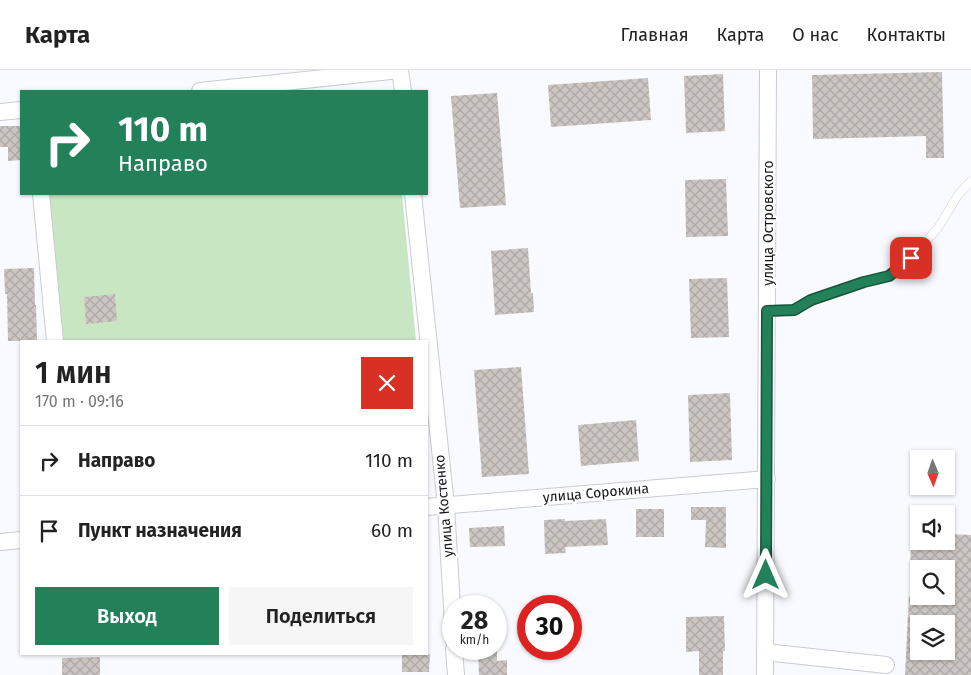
<!DOCTYPE html>
<html lang="ru">
<head>
<meta charset="utf-8">
<style>
  :root { --surface:#fff; --page:#f6f6f6; --text:#222; --muted:#767676; --line:#e0e0e0; --accent:#228159 }
  body { margin:0; font-family:"Fira Sans",sans-serif; background:var(--page); color:var(--text); height:100vh; display:flex; flex-direction:column; font-size:19px; white-space:nowrap }
  * { box-sizing:border-box; margin:0 }
  p { font-size:16px; color:var(--muted) }
  .icon { flex:none; width:28px; height:28px; fill:none; stroke:currentColor; stroke-width:2; stroke-linecap:round; stroke-linejoin:round }
  .map { position:relative; flex:1; overflow:hidden }
  .panel { position:absolute; left:20px; top:270px; width:408px; height:315px; display:flex; flex-direction:column; background:var(--surface); border-radius:0px; box-shadow:0 1px 4px #0004 }
  .panel>* { flex:none }
  .banner { position:absolute; left:20px; top:20px; width:408px; height:105px; border-radius:0px; box-shadow:0 1px 4px #0004; background:#228159; color:#fff; overflow:hidden }
  .needle { width:32px; rotate:178deg }
  .controls { position:absolute; left:910px; top:380px; display:grid; gap:10px }
  .controls a { display:grid; place-items:center; width:45px; height:45px; border-radius:0px; background:var(--surface); box-shadow:0 1px 4px #0004; font-size:25px }
  .speed { position:absolute; left:442px; top:525px; display:flex; gap:10px; font-size:25px; font-weight:700; text-align:center }
  .speed>* { display:grid; place-content:center; width:65px; height:65px; border-radius:50%; background:var(--surface); box-shadow:0 1px 4px #0004; line-height:1 }
  .speed small { font-size:12px; font-weight:400 }
  .speed .limit { border:8px solid #d22; background:#fff; color:#111 }
  .pin { position:absolute; display:grid; place-items:center; width:42px; height:42px; color:#fff; margin:-21px; border-radius:10px; box-shadow:0 2px 8px #0006 }
  .me { position:absolute; width:55px; margin:-28px; rotate:0deg; stroke-linejoin:round; filter:drop-shadow(0 0 4px #0008) }
  .turn { display:flex; align-items:center; gap:18px; height:105px; padding:0 15px; font-size:22px }
  .turn .icon { width:65px; height:65px; stroke-width:2.5 }
  .turn b { display:block; font-size:35px; line-height:42px }
  .round { display:grid; place-items:center; flex:none; width:52px; height:52px; border-radius:0px; background:var(--page) }
  .overview { display:flex; align-items:center; justify-content:space-between; height:85px; padding:0 15px }
  h1 { font-size:30px; font-weight:600; line-height:38px }
  .primary-button { display:flex; gap:10px; margin-top:auto; padding:10px 15px }
  .primary-button a { flex:1; height:58px; border-radius:0px; background:var(--accent); color:#fff; font-size:20px; font-weight:600; line-height:58px; text-align:center }
  .primary-button a+a { background:var(--page); color:var(--text) }
  ul { padding:0; list-style:none }
  li { display:flex; align-items:center; gap:15px; height:70px; padding:0 15px; border-top:1px solid var(--line) }
  li div { flex:1 }
  li b { display:block; font-size:19px }
  li em { font-style:normal }
  header { display:flex; align-items:center; gap:30px; box-sizing:border-box; height:70px; padding:0 25px; background:var(--surface); border-bottom:1px solid var(--line) }
  header strong { font-size:24px }
  nav { display:flex; gap:28px; margin-inline-start:auto; font-size:18px }
  .map>svg:first-child { display:block }
  .pitch { fill:#c8e6c1 }
  .building { fill:url(#building-cross-hatch); fill-rule:evenodd }
  .lines { fill:none; stroke-linecap:round; stroke-linejoin:round }
  .lane-casing { stroke:#caccd2; stroke-width:9 }
  .street-casing { stroke:#caccd2; stroke-width:18 }
  .lane { stroke:#fff; stroke-width:8 }
  .street { stroke:#fff; stroke-width:16 }
  .route-casing { stroke:#16543a; stroke-width:12 }
  .route { stroke:#228159; stroke-width:9 }
  .labels { text-anchor:middle; dominant-baseline:central; stroke-width:5; stroke-linejoin:round; paint-order:stroke }
  .street-label { font-size:14px; fill:#18181b; stroke:#fff }
</style>
</head>
<body>
<header>
<strong>Карта</strong>
<nav><a>Главная</a><a>Карта</a><a>О нас</a><a>Контакты</a></nav>
</header>
<div class="map">
<svg width="971" height="605" viewBox="0 0 971 605">
  <defs>
    <pattern id="building-cross-hatch" width="8" height="8" patternUnits="userSpaceOnUse" patternTransform="scale(1.25)"><rect width="8" height="8" fill="#ccc6c2"/><path d="M0 0l8 8M0 8l8-8" fill="none" stroke="#aea9a6"/></pattern>
  </defs>
  <rect width="100%" height="100%" fill="#f8faff"/>
  <path class="pitch" d="M46 124H402L416 271H60Z"/>
  <g class="building">
    <path d="M942 2 944 88H926V66L813 69 812 5Z"/>
    <path d="M723 4 725 61 686 63 684 6Z"/>
    <path d="M648 8 651 50 551 57 548 15Z"/>
    <path d="M497 23 506 135 460 138 451 26Z"/>
    <path d="M0 56H21V90L8 91V77H0Z"/>
    <path d="M726 109 728 166 686 167 685 110Z"/>
    <path d="M528 178 531 223H533L534 242 495 245 491 181Z"/>
    <path d="M34 198 35 235H36L37 271H8L7 224H5L4 199Z"/>
    <path d="M727 208 729 267 691 268 689 209Z"/>
    <path d="M115 224 117 251 86 254 84 227Z"/>
    <path d="M521 297 529 404 482 407 474 300Z"/>
    <path d="M730 323 732 390 690 392 688 325Z"/>
    <path d="M636 350 639 391 581 396 578 355Z"/>
    <path d="M691 437H726V478L705 477 706 450H691Z"/>
    <rect x="636" y="439" width="28" height="28"/>
    <path d="M565 449V451L606 449 608 475 565 477 566 483 545 484 544 450Z"/>
    <path d="M504 456 505 476 470 477 469 458Z"/>
    <path d="M946 464 971 465V605H905L909 526H946V499H910L911 471H946ZM919 554H946V581H919Z"/>
    <path d="M724 546 725 581H723V605H699V581L686 582V547Z"/>
    <path d="M478 579H497V591L507 590V605H479Z"/>
    <path d="M402 584H430L429 602H402Z"/>
    <path d="M100 587V605H62V588Z"/>
  </g>
  <g class="lines">
    <g class="lane-casing">
      <path id="lane" d="M767 241 794 240 811 230 864 212 889 206 911 188 938 158 958 125 971 111"/>
    </g>
    <g class="street-casing">
      <g id="street">
        <path d="M400 0 403 21"/>
        <path d="M200 21 400 0"/>
        <path d="M0 42 21 40"/>
        <path d="M41 124 55 271"/>
        <path d="M413 124 446 436 454 570"/>
        <path d="M426 437 767 409"/>
        <path d="M0 472 21 470"/>
        <path d="M454 579 456 605"/>
        <path d="M765 582 886 595"/>
        <path d="M765 605 768 0"/>
      </g>
    </g>
    <use href="#lane" class="lane"/>
    <use href="#street" class="street"/>
  </g>
  <g class="lines">
    <g class="route-casing">
      <path id="route" d="M766 505 767 241 794 240 811 230 864 212 889 206 911 188"/>
    </g>
    <use href="#route" class="route"/>
  </g>
  <g class="labels">
    <g class="street-label">
      <text transform="translate(768 153) rotate(-90)">улица Островского</text>
      <text transform="translate(596 423) rotate(-5)">улица Сорокина</text>
      <text transform="translate(444 436) rotate(-95)">улица Костенко</text>
    </g>
  </g>
</svg>
<div class="controls">
<a><svg class="needle" viewBox="-14 -14 28 28"><path d="M0-13l5 13h-10z" fill="#e53935"/><path d="M0 13l5-13h-10z" fill="#767676"/></svg></a>
<a><svg class="icon" aria-label="sound" viewBox="0 0 24 24"><path d="M4 9h4l5-4v14l-5-4H4zM17 9q2 3 0 6"/></svg></a>
<a><svg class="icon" aria-label="search" viewBox="0 0 24 24"><circle cx="10" cy="10" r="6"/><path d="M15 15l6 6"/></svg></a>
<a><svg class="icon" aria-label="layers" viewBox="0 0 24 24"><path d="M12 4l9 5-9 5-9-5zM3 14l9 5 9-5"/></svg></a>
</div>
<div class="speed"><div>28<small>km/h</small></div><div class="limit">30</div></div>
<div class="pin" style="left:911px;top:188px;background:#d93025"><svg class="icon" aria-label="arrive" viewBox="0 0 24 24"><path d="M6 21V4h12l-3 4 3 4H6"/></svg></div>
<svg class="me" style="left:766px;top:505px" viewBox="-20 -20 40 40"><path d="M0-17L14 15 0 8-14 15z" fill="#228159" stroke="#fff" stroke-width="4"/></svg>
<div class="banner">
<div class="turn"><svg class="icon" aria-label="right" viewBox="0 0 24 24"><path d="M7 20v-9h11M14 6l5 5-5 5"/></svg><div><b>110 m</b>Направо</div></div>
</div>
<section class="panel">
<div class="overview"><div><h1>1 мин</h1><p>170 m · 09:16</p></div><a class="round" style="background:#d93025;color:#fff"><svg class="icon" aria-label="close" viewBox="0 0 24 24"><path d="M6 6l12 12M18 6L6 18"/></svg></a></div>
<ul>
<li><svg class="icon" aria-label="right" viewBox="0 0 24 24"><path d="M7 20v-9h11M14 6l5 5-5 5"/></svg><div><b>Направо</b></div><em>110 m</em></li>
<li><svg class="icon" aria-label="arrive" viewBox="0 0 24 24"><path d="M6 21V4h12l-3 4 3 4H6"/></svg><div><b>Пункт назначения</b></div><em>60 m</em></li>
</ul>
<div class="primary-button"><a>Выход</a><a>Поделиться</a></div>
</section>
</div>
</body>
</html>
